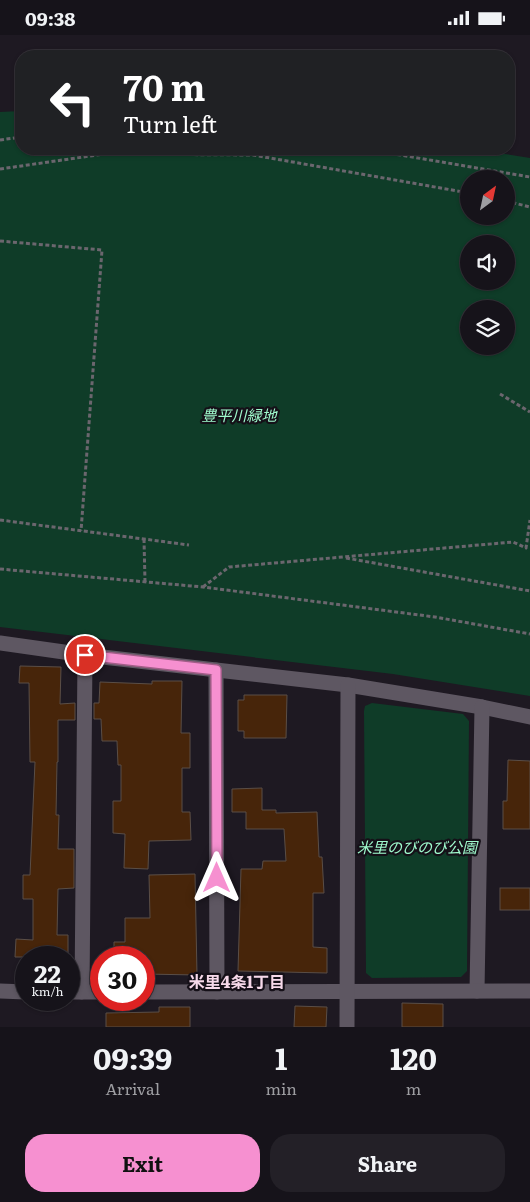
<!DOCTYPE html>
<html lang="en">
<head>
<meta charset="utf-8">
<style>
  :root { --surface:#16131a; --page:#232027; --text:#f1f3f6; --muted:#9e9ea2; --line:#353239; --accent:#f690d0 }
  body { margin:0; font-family:Literata,"Noto Sans JP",serif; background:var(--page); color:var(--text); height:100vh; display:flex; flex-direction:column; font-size:19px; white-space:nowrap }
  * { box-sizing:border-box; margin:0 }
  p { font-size:16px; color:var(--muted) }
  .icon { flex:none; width:28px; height:28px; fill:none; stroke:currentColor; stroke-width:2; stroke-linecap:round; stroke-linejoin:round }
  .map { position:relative; height:992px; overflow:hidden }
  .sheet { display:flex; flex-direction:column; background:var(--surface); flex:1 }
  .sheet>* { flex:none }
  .hud { position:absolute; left:15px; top:15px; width:500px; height:105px; border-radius:20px; box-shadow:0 1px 4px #0004,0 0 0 1px var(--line); background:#202124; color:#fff; overflow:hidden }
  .needle { width:32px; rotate:33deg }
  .fabs { position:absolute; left:460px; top:135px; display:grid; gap:10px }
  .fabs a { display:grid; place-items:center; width:55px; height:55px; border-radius:50%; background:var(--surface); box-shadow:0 1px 4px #0004,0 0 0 1px var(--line); font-size:25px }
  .speed { position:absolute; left:15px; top:911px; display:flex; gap:10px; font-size:25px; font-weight:700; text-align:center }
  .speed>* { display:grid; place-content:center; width:65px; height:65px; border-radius:50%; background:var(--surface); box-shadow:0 1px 4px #0004,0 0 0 1px var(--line); line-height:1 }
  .speed small { font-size:12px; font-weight:400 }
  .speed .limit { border:8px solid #d22; background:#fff; color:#111 }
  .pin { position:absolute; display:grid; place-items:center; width:42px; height:42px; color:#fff; margin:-21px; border:2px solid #fff; border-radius:50%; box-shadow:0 1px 5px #0007 }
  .me { position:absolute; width:55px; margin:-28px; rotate:0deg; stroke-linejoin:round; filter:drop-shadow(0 0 4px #0008) }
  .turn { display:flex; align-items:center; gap:18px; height:105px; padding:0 25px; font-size:22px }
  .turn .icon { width:65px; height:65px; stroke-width:2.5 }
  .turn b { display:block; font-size:35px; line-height:42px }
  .eta { display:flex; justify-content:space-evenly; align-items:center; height:85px; text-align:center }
  .eta b { font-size:30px; font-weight:700; line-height:35px }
  .action { display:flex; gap:10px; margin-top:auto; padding:10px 25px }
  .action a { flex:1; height:58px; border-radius:20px; background:var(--accent); color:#111; font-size:20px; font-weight:700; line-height:58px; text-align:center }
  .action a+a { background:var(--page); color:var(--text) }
  .status { display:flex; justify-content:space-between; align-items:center; height:35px; padding:0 25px; background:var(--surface); direction:ltr }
  .status svg { height:14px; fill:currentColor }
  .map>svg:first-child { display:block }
  .green { fill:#0f3c28; fill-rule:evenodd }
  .building { fill:#47250a; stroke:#5a4e47 }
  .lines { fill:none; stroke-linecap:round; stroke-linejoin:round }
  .path { stroke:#6b666e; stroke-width:3; stroke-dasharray:4 2.5; stroke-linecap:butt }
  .street { stroke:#5e5762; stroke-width:15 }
  .route-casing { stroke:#a05e87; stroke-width:12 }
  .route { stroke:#f690d0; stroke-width:9 }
  .labels { text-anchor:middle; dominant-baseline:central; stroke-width:4.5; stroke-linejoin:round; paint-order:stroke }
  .park-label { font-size:15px; font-style:italic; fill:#9ffacd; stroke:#151018 }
  .neighbourhood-label { font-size:16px; font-weight:bold; fill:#f7d9ea; stroke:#151018 }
</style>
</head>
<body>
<div class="status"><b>09:38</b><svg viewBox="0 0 49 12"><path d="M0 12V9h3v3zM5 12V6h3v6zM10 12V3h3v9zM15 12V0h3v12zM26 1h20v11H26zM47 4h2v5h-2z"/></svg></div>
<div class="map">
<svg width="530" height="992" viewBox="0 0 530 992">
  <rect width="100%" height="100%" fill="#1e1922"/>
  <g class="green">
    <path d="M21 76V114H473L530 123V661L393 639 0 592V77ZM469 144H506V181H469ZM469 209H506V246H469ZM469 274H506V311H469Z"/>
    <path d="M372 668 463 679 469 686 467 936 461 942 372 943 366 938 364 676 365 671Z"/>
  </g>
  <g class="building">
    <path d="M20 631 61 632 60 669 75 668V685H58V727H57L56 780H59L58 814H74V853L58 854 57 900H68V922H15L16 904 33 905V864H23V840H30L35 727H30L29 648H19Z"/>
    <path d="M152 646H182L181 698H190V733H182V777H190L191 805 149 806 148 834 124 833 125 799 113 798V766H121V730H118L117 706H102L101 684H94V668H99L100 647 152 649Z"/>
    <path d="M244 660H287L286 703H244V696H238V665H244Z"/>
    <path d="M508 725 530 726V794H503V766H507Z"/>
    <path d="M262 753V775H276V778L317 777 319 822H322L324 858H313V912L327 913V938L238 936 241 834H262L263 826H286L284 794H246V777H232V754Z"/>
    <path d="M195 839 197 940 144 939V922H114V907H125V883H150L149 840Z"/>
    <rect x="500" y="853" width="30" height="22"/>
    <path d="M402 968 443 969V992H402Z"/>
    <path d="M295 971 327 972 326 992H294Z"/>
    <path d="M159 972H190V992H106V978L159 977Z"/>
  </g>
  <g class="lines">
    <g class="path">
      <path d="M0 105 21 102"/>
      <path d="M365 114 530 142"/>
      <path d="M0 134 104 119 253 120 469 158"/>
      <path d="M506 166 530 172"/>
      <path d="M0 206 102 215 81 496"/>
      <path d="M500 359 530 377"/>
      <path d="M0 485 189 510"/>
      <path d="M144 504 145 547"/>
      <path d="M346 523 530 556"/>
      <path d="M0 534 203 552 435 582 530 599"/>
      <path d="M203 552 229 532 513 507 526 513 530 485"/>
    </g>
    <g class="street">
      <path d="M0 608 85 620 348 650 482 672 530 682"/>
      <path d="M216 635 217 957"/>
      <path d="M0 956 26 957"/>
      <path d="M477 956 482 672"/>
      <path d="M69 957H101"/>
      <path d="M82 957 85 620"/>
      <path d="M144 957 530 956"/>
      <path d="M347 992 348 650"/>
    </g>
  </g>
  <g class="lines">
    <g class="route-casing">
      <path id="route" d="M85 620 216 635 217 843"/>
    </g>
    <use href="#route" class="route"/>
  </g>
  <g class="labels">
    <g class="park-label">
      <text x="239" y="379">豊平川緑地</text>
      <text x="417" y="811">米里のびのび公園</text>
    </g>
    <g class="neighbourhood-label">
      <text x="237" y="946">米里4条1丁目</text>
    </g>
  </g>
</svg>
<div class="fabs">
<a><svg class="needle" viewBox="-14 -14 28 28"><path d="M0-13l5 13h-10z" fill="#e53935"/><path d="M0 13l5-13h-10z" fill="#9e9ea2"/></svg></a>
<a><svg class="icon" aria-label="sound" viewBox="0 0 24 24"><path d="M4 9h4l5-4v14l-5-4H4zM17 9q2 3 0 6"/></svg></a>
<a><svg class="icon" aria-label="layers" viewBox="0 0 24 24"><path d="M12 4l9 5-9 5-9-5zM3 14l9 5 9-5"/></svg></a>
</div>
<div class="speed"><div>22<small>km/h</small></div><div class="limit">30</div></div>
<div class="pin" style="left:85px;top:620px;background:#d93025"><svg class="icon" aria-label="arrive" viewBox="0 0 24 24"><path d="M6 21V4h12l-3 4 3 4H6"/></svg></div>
<svg class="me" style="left:217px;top:843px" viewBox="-20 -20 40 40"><path d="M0-17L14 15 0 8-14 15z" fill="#f690d0" stroke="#fff" stroke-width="4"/></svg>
<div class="hud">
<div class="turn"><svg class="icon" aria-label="left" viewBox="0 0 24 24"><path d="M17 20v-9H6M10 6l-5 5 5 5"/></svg><div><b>70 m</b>Turn left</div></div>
</div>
</div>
<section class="sheet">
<div class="eta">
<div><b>09:39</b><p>Arrival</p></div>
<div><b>1</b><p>min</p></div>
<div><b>120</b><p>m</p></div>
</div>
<div class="action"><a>Exit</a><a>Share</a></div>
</section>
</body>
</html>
